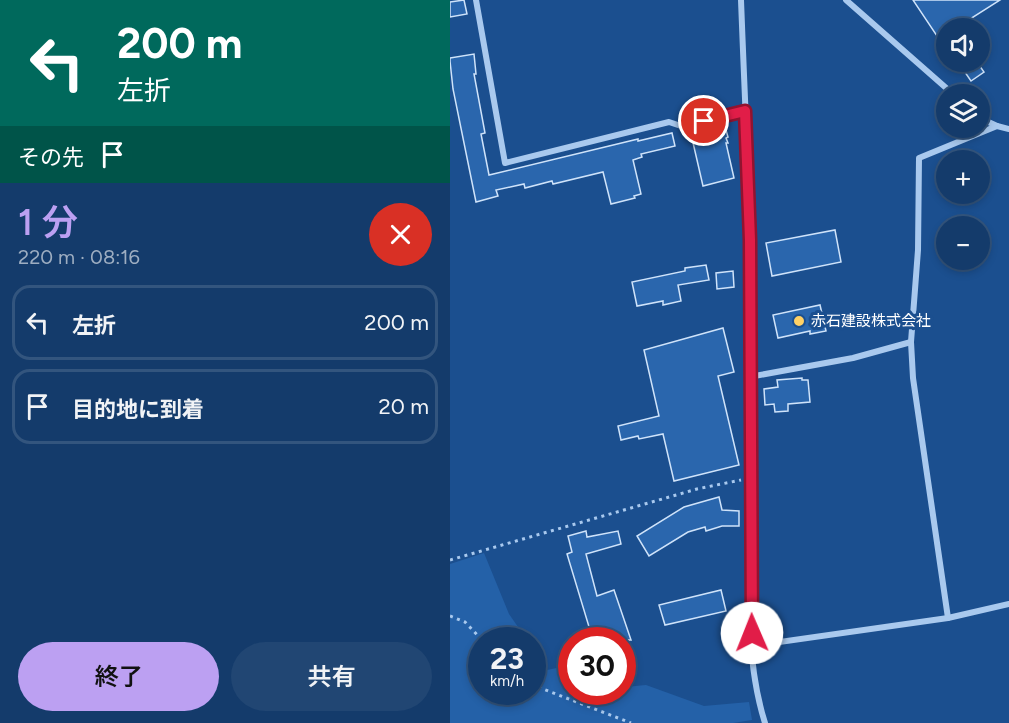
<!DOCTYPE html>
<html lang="ja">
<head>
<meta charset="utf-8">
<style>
  :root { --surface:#143b6b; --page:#214673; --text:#f1f3f6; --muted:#9dadc1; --line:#33557e; --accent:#bca0f2 }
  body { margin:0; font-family:Figtree,"Noto Sans JP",sans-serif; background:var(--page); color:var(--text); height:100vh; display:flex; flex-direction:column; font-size:22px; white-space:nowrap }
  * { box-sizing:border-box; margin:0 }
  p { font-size:20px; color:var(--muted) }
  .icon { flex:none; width:33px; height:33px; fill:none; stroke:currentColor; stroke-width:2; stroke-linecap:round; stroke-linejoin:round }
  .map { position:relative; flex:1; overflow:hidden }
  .sheet { display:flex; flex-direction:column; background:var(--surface); width:450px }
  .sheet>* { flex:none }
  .banner { background:#00695c; color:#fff; overflow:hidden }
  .fabs { position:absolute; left:486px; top:18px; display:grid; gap:12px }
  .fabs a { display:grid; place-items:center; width:54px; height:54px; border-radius:50%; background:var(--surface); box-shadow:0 3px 9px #0003,0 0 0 2px var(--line); font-size:30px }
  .speed { position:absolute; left:18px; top:627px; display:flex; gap:12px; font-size:30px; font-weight:700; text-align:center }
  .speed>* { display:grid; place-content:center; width:78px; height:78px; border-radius:50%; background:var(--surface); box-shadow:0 3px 9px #0003,0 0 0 2px var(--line); line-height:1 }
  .speed small { font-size:15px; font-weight:400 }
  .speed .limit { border:9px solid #d22; background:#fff; color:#111 }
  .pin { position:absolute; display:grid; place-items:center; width:51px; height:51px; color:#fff; margin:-26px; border:3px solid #fff; border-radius:50%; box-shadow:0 2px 6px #0007 }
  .me { position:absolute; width:66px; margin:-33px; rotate:359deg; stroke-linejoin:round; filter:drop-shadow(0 0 4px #0008) }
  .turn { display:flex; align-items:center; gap:21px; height:126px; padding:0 18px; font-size:27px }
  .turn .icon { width:78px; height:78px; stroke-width:2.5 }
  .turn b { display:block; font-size:42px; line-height:51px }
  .then { display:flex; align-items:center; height:57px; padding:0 18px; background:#0003; gap:12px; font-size:22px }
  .round { display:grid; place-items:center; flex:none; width:63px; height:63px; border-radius:32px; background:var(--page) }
  .head { display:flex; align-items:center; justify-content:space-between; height:102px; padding:0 18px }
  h1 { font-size:36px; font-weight:600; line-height:45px; color:var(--accent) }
  .cta { display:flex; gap:12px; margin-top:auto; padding:12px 18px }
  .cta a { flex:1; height:69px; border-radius:36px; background:var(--accent); color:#111; font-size:24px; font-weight:600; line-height:69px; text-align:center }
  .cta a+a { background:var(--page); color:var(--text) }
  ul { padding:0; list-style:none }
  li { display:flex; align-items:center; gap:18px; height:75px; margin:0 12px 9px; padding:0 6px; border:3px solid var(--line); border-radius:18px }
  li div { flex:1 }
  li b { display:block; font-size:22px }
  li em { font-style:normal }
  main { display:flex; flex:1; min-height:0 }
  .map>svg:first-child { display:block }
  .green { fill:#2461a8 }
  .building { fill:#2a66ad; stroke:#cfe3fa; stroke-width:1.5 }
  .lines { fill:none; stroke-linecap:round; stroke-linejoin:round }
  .path { stroke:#a9c9ee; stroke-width:3; stroke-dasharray:3 4.5; stroke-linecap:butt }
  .street { stroke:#a9c9ee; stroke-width:6 }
  .route-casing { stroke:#92132f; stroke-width:15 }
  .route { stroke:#e11d48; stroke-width:10 }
  .poi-dot { fill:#ffd166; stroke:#1b4f8f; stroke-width:2 }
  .labels { text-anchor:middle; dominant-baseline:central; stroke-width:6; stroke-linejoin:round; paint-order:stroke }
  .poi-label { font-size:15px; fill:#fff; stroke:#1b4f8f; text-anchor:start }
</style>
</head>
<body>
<main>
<section class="sheet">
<div class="banner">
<div class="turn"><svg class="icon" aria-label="left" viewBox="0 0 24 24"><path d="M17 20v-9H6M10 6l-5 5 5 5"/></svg><div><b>200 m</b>左折</div></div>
<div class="then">その先<svg class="icon" aria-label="arrive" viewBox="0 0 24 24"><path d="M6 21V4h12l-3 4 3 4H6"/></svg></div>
</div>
<div class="head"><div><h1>1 分</h1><p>220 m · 08:16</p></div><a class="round" style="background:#d93025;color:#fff"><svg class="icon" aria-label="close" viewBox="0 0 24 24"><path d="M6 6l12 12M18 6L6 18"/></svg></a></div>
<ul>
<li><svg class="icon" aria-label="left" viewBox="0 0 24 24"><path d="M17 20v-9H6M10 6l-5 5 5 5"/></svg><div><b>左折</b></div><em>200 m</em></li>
<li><svg class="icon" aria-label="arrive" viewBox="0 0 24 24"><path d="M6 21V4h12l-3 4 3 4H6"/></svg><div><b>目的地に到着</b></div><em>20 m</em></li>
</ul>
<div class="cta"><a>終了</a><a>共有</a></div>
</section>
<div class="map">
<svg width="559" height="723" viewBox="0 0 559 723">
  <rect width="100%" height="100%" fill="#1b4f8f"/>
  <path class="green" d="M34 553 59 614 77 640H32V692H82L83 649 97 670 121 665 122 692H172L173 684 175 687 196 685 254 706 299 702 302 720 283 723H0V564Z"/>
  <g class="building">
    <path d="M14 0 17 14 0 17V2Z"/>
    <path d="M463 0H550L506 28H496V34L489 39Z"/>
    <path d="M24 54 26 74H24L35 133 31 134 39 175 188 139V141L222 133 225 146 191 154 192 157 183 160 191 194 184 196 185 198 161 204 153 172 103 184 102 181 75 188 74 184 46 190 48 196 26 202 3 89 0 61V58Z"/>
    <path d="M508 62H527L534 72 521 81Z"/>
    <path d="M274 123 278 137 276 138 278 143H276L284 178 253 186 241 134Z"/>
    <path d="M385 230 391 262 322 276 316 243Z"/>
    <path d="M256 265 259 280 228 285 231 301 213 305V301L187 306 182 282 235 271V268Z"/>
    <path d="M283 271 284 287 267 289 266 273Z"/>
    <path d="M370 305 376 331 360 334V331L328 338 323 315Z"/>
    <path d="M273 328 284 372 268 376 289 465 224 481 213 434 189 439 188 436 171 440 168 426 209 416 194 350Z"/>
    <path d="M352 378V380H358L360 402 338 404V411L325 412 324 404 315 405 314 389 328 387 327 380Z"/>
    <path d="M269 497 272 510 289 511V526H272L256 531 255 527 238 532 199 556 187 536 234 507Z"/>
    <path d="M136 531 137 537 168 531 171 544 136 554 147 596 164 590 181 640H143L117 554 122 552 118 536Z"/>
    <path d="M271 590 276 611 215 625 209 605Z"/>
  </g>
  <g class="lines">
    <g class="path">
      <path d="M0 560 247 489 291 480"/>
      <path d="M0 616 15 622 32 640"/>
      <path d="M82 683 93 689 181 723"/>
    </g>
    <g class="street">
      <path d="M26 0 55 163 219 122 234 127 295 111"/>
      <path d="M291 0C294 80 298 160 300 240 301 318 301 397 302 475 303 557 290 644 315 723"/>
      <path d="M396 0 503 94"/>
      <path d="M530 118 547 126 559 129"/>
      <path d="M299 377 403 358 461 342"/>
      <path d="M498 618 463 378 461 342 468 250 469 158 547 126"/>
      <path d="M302 646 498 618 559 604"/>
    </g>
  </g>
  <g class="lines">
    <g class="route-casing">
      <path id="route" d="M254 121 295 111 300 240 302 633"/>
    </g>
    <use href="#route" class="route"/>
  </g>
  <circle class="poi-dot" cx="349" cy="321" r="6"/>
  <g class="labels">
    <g class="poi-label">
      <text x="361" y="321">赤石建設株式会社</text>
    </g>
  </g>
</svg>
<div class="fabs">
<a><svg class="icon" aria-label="sound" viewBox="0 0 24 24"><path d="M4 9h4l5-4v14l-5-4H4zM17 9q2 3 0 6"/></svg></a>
<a><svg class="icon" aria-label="layers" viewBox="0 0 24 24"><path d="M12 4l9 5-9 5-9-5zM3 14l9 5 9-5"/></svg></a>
<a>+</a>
<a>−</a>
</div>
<div class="speed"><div>23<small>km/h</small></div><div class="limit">30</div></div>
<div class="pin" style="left:254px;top:121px;background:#d93025"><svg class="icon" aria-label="arrive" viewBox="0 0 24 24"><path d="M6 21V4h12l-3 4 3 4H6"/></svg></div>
<svg class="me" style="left:302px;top:633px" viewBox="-20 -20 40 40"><circle r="19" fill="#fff"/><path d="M0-13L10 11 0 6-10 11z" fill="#e11d48"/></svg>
</div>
</main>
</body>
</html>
